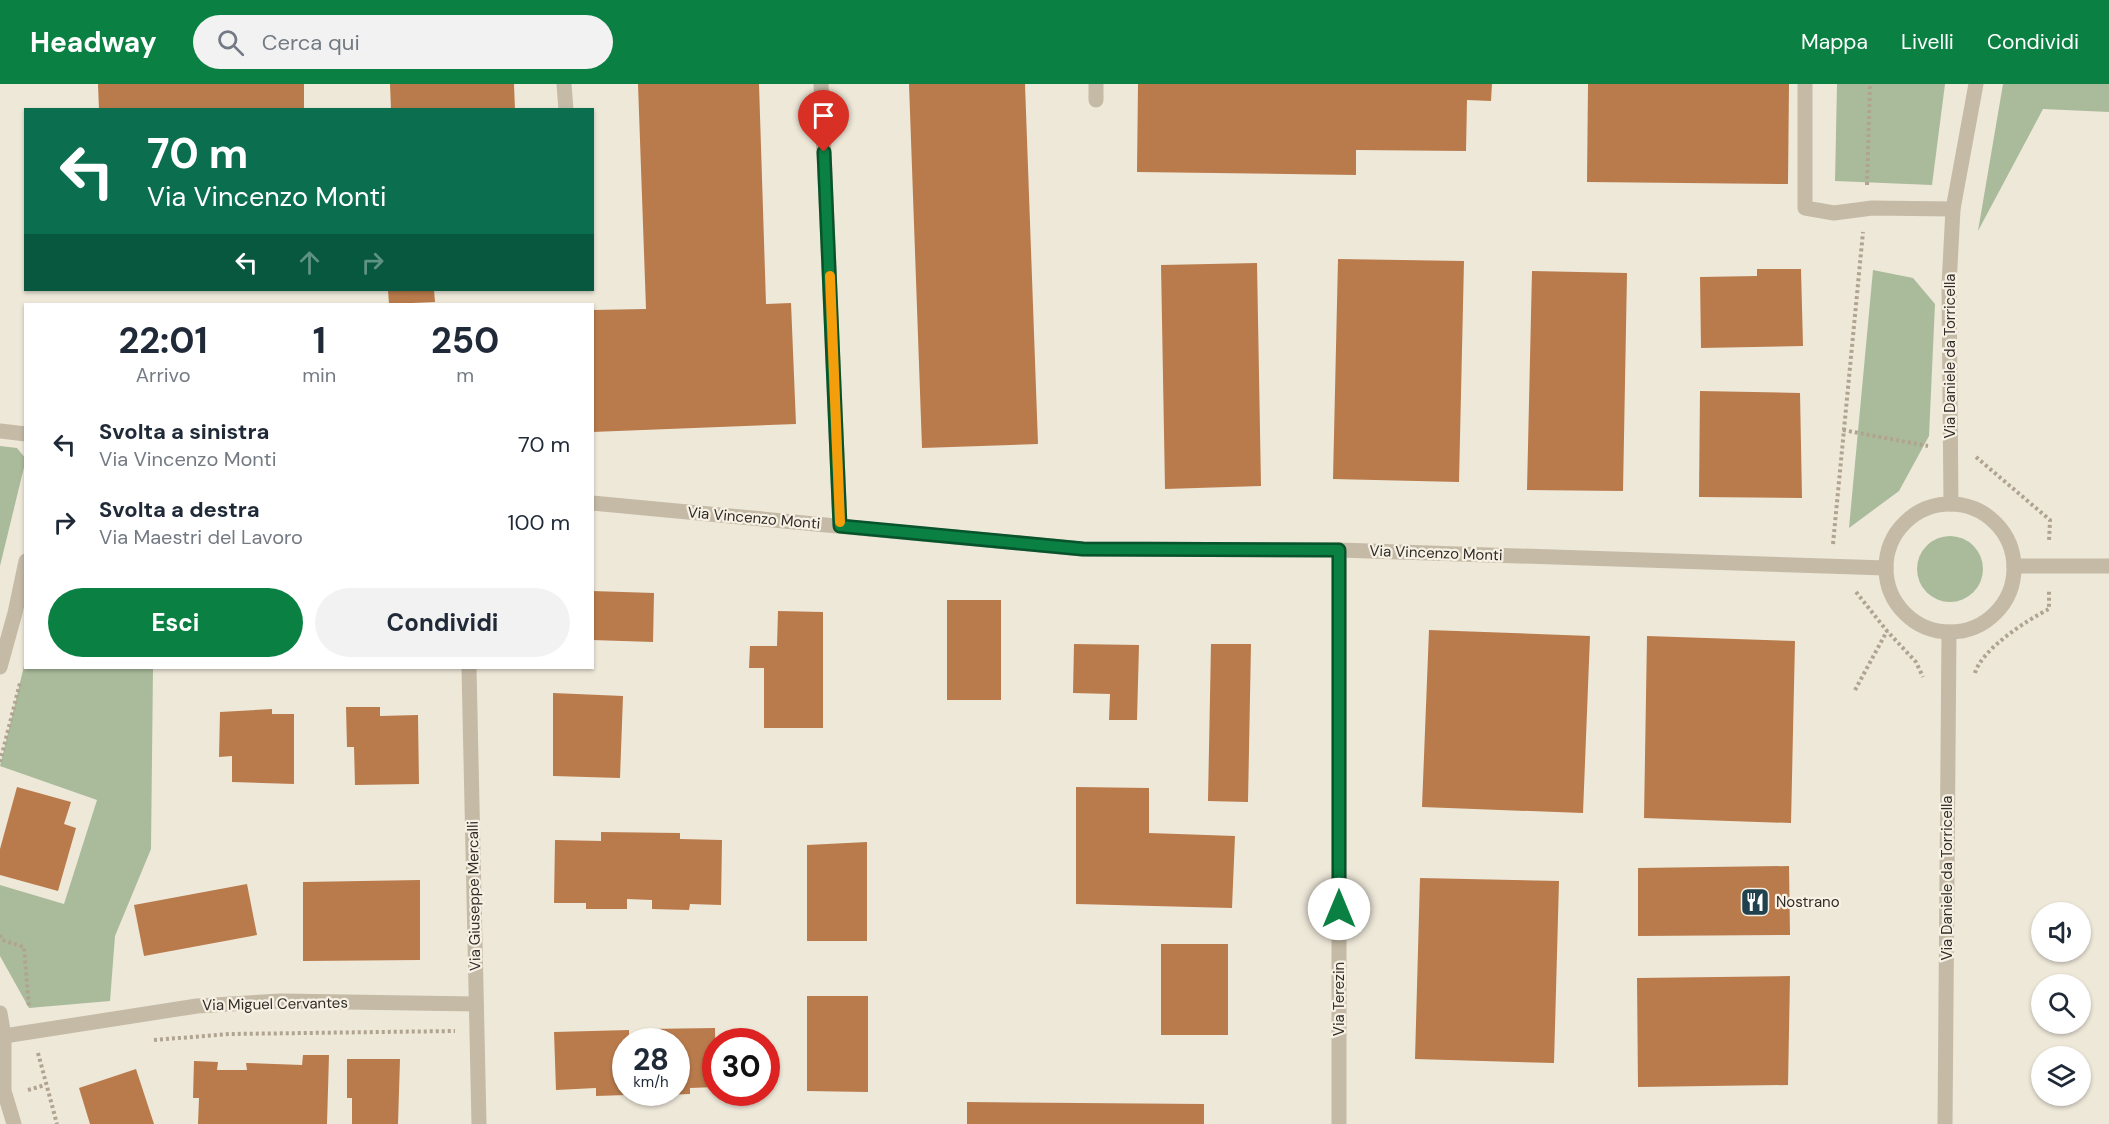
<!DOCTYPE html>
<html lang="it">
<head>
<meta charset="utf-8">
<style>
  :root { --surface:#fff; --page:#f2f2f3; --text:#1f2937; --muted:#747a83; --accent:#0b8043 }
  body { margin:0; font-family:"DM Sans",sans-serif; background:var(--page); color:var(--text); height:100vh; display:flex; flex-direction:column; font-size:22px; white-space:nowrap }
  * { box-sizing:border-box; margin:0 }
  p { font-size:20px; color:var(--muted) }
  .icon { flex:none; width:33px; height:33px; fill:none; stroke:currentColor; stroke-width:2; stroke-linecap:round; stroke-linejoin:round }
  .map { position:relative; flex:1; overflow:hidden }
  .sheet { position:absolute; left:24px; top:219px; width:570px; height:366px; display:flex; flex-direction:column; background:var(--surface); border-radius:0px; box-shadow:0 2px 4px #0004 }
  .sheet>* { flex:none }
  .top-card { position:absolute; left:24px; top:24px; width:570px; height:183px; border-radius:0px; box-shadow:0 2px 4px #0004; background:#0b6e4f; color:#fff; overflow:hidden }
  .buttons { position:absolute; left:2031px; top:818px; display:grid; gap:12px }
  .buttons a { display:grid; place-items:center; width:60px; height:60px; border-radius:50%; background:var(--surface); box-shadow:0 2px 4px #0004; font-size:30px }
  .speed { position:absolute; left:612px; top:944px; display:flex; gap:12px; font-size:30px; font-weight:700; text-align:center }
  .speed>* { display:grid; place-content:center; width:78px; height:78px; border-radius:50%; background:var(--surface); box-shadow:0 2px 4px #0004; line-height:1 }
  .speed small { font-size:15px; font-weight:400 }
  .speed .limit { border:9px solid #d22; background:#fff; color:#111 }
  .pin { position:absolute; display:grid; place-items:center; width:51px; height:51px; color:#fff; margin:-62px -26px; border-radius:50% 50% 50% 0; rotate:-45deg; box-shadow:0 0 6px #0007 }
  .pin .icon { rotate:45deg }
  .me { position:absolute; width:66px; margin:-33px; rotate:0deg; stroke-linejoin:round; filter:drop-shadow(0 0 4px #0008) }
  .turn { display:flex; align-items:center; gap:21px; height:126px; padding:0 24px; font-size:27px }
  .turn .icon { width:78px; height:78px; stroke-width:2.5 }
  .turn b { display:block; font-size:42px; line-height:51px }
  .lanes { display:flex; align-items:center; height:57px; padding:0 24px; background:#0003; justify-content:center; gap:30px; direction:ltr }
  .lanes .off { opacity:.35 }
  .eta { display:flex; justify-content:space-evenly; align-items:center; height:102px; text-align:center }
  .eta b { font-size:36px; font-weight:700; line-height:42px }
  .cta { display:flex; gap:12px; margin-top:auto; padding:12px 24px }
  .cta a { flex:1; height:69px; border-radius:36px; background:var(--accent); color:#fff; font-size:24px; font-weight:700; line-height:69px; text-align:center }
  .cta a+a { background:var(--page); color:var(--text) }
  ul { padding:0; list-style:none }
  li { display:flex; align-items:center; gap:18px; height:78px; padding:0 24px }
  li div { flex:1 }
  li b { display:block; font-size:22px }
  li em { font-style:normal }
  header { display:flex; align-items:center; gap:36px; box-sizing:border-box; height:84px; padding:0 30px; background:var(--accent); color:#fff }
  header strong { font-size:28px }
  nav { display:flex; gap:33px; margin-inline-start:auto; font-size:21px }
  .search { width:420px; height:54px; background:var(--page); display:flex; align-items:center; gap:15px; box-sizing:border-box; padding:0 21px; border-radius:33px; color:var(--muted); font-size:22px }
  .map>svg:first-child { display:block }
  .green { fill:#aabb9b }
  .building { fill:#b97b4c }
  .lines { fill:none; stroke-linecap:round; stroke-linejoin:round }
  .path { stroke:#b0a491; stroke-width:4; stroke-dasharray:3 3; stroke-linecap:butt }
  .minor { stroke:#c4baa6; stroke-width:15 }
  .route-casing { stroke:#07532c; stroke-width:15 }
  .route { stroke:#0b8043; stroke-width:10 }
  .slow { stroke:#f59e0b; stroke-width:10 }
  .labels { text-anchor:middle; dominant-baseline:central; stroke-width:4.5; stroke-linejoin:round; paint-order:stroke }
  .street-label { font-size:15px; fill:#312c26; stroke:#f6f1e4 }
  .poi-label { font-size:15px; fill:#312c26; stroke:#f6f1e4; text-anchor:start }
</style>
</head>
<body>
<header>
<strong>Headway</strong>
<div class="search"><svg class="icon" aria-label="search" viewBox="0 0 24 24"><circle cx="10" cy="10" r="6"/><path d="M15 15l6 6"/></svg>Cerca qui</div>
<nav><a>Mappa</a><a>Livelli</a><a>Condividi</a></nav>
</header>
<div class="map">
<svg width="2109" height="1040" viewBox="0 0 2109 1040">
  <rect width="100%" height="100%" fill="#eee8d9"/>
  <g class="green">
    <path d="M1837 0H1945L1932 101 1835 97Z"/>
    <path d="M2003 0H2109V28L2043 25 1978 147Z"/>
    <path d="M1873 186 1913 194 1935 220 1929 352 1899 407 1849 444Z"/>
    <path d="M0 362 17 364 26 375 0 482Z"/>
    <circle cx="1950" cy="485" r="33"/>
    <path d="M25 578 26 584H153L151 765 115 852 110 917 29 924 0 872V801L64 820 97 716 0 682Z"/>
  </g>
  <g class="building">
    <path d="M98 0H304V26H99Z"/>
    <path d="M390 0H514L515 26H391Z"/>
    <path d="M638 0H759L766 220 791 219 796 340 592 348V226L646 225Z"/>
    <path d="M909 0H1025L1038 360 922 364Z"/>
    <path d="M1138 0H1492L1491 17 1467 16 1466 67 1356 66V91L1137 88Z"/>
    <path d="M1588 0H1789L1788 100 1587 98Z"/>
    <path d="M1338 175 1464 177 1459 398 1333 395Z"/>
    <path d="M1257 179 1261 402 1165 405 1161 181Z"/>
    <path d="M1757 185H1801L1803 262 1701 264 1700 193 1757 192Z"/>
    <path d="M1532 187 1627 189 1623 407 1527 406Z"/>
    <path d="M388 206H434L435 218 389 220Z"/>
    <path d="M1700 307 1800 309 1802 414 1699 413Z"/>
    <path d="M592 507 654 509 653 558 592 556Z"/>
    <rect x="947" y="516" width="54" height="100"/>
    <path d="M778 527 823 528V644H764V584H749L750 562H777Z"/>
    <path d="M1429 546 1590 552 1583 729 1422 723Z"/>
    <path d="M1647 552 1795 557 1791 739 1644 734Z"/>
    <path d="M1074 560 1139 561 1137 636H1109L1110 610 1073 609Z"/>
    <path d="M1211 560H1251L1248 718 1208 717Z"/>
    <path d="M553 609 623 612 620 694 553 692Z"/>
    <path d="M346 623H380V632L418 631 419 700 355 701 354 663H347Z"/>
    <path d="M272 625V630H294V700L232 698V672L219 673 220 628Z"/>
    <path d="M17 703 71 718 64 740 76 744 58 807 0 791V765Z"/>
    <path d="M1076 703 1149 704V749L1235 752 1232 824 1076 820Z"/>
    <path d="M601 748 680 749V755L722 756 721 821 690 820 689 826 652 825V816L627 815V825H586V819H554L555 756 601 757Z"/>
    <path d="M867 758V857H807V761Z"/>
    <path d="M1789 782 1790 851 1638 852V784Z"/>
    <path d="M1420 794 1559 797 1554 979 1415 975Z"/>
    <path d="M420 796V876L303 877V798Z"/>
    <path d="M247 800 257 851 144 872 134 821Z"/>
    <rect x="1161" y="860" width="67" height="91"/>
    <path d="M1790 892 1788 1001 1638 1003 1637 894Z"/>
    <path d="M807 912H868V1008L807 1007Z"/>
    <path d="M715 944 716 1003 690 1004V1010L662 1011 661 1008H676V957H648L647 945Z"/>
    <path d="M629 946V957H626V1011L596 1012V1004L556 1006 554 948Z"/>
    <path d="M303 971H329L327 1040H198L199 1014H193L194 977 218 978 217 986H247L246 979 302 981Z"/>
    <path d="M347 975H400L398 1040H352V1014H347Z"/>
    <path d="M136 985 154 1040H90L79 1004Z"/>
    <path d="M967 1018 1204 1020V1040H967Z"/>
  </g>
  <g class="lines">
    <g class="path">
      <path d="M1867 101 1870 0"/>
      <path d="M1843 346 1928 362"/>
      <path d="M1976 373 2050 436 2049 457"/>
      <path d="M1833 460 1863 148"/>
      <path d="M1856 508 1887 547 1916 578 1923 593"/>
      <path d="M1975 589C1982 565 2027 536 2049 525V507"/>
      <path d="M1855 606 1887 547"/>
      <path d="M0 678 20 599"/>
      <path d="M0 851 2 856 24 863 29 923"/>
      <path d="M154 956 230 950 455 947"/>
      <path d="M38 969 57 1040"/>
      <path d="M28 1006 45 1001"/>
    </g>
    <g class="minor">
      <path d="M564 0 566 26"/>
      <path d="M821 0 840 442"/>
      <path d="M1805 0V124L1834 129 1872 124 1953 125"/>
      <path d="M1096 16V0"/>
      <path d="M0 347 26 350"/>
      <path d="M592 419 1082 465 1339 466 1886 484"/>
      <path d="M1951 420 1949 201 1953 125 1976 0"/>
      <circle cx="1950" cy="484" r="64"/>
      <path d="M2014 482H2109"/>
      <path d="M0 583 15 529 26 477"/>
      <path d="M469 584 479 1040"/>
      <path d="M0 929 4 952V1007L14 1040"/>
      <path d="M4 952 197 922 281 917 476 920"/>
      <path d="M1339 1040V466"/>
      <path d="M1945 1040 1949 548"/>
    </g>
  </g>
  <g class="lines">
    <g class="route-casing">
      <path id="route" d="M824 68 840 442 1083 465 1339 466V825"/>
    </g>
    <use href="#route" class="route"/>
    <path class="slow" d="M830 192 840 438"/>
  </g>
  <defs>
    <g id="restaurant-square" transform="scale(1.5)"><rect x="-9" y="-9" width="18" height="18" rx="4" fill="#20424e" stroke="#f6f1e4"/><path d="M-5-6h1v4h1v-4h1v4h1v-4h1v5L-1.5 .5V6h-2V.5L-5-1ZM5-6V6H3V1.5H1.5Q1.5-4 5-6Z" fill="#fff"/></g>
  </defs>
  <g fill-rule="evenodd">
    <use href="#restaurant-square" x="1755" y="818"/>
  </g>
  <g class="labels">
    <g class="street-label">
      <text transform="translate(1950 272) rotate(-90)">Via Daniele da Torricella</text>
      <text transform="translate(754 434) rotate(5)">Via Vincenzo Monti</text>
      <text transform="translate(1436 469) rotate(2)">Via Vincenzo Monti</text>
      <text transform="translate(1947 794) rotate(-90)">Via Daniele da Torricella</text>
      <text transform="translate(474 812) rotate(-91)">Via Giuseppe Mercalli</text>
      <text transform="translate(1339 915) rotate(-90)">Via Terezin</text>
      <text transform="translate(275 920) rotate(-1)">Via Miguel Cervantes</text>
    </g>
    <g class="poi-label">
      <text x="1776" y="818">Nostrano</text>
    </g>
  </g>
</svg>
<div class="buttons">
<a><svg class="icon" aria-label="sound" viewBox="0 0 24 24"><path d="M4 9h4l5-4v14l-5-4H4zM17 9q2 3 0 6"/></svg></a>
<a><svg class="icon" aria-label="search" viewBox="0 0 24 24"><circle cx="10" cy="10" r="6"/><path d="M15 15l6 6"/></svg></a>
<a><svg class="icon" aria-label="layers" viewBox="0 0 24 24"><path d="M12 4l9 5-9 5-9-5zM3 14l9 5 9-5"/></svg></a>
</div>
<div class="speed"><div>28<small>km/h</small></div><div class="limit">30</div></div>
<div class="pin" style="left:824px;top:68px;background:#d93025"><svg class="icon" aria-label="arrive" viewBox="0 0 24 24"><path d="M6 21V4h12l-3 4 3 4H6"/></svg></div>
<svg class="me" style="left:1339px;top:825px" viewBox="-20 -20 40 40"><circle r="19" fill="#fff"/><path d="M0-13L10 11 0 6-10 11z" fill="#0b8043"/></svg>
<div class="top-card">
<div class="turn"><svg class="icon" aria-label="left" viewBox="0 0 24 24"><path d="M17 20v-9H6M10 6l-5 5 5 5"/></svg><div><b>70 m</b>Via Vincenzo Monti</div></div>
<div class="lanes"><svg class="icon" aria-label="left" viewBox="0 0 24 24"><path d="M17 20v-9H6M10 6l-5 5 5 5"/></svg><svg class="icon off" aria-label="ahead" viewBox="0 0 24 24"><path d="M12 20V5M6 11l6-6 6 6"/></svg><svg class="icon off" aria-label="right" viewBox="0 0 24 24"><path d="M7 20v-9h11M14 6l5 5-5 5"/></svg></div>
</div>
<section class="sheet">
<div class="eta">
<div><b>22:01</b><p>Arrivo</p></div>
<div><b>1</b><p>min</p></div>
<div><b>250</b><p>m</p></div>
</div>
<ul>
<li><svg class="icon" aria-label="left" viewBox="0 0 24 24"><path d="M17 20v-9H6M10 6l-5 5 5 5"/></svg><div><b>Svolta a sinistra</b><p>Via Vincenzo Monti</p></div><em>70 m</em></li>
<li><svg class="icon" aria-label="right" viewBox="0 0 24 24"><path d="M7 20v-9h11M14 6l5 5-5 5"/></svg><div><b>Svolta a destra</b><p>Via Maestri del Lavoro</p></div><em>100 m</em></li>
</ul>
<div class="cta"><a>Esci</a><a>Condividi</a></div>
</section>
</div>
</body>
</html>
